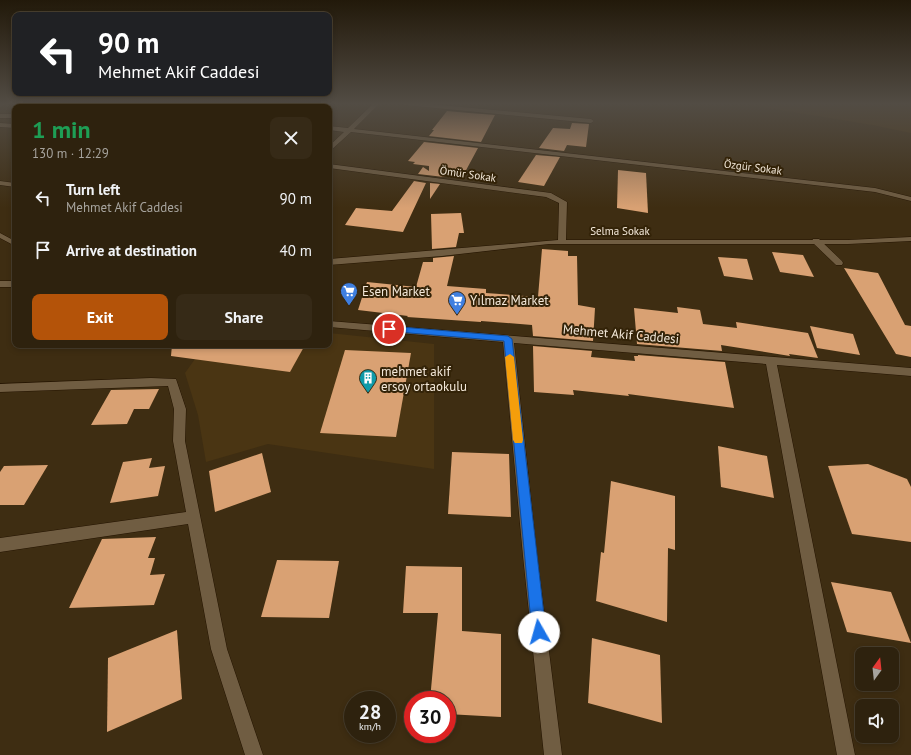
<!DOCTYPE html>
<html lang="en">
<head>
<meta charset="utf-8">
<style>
  :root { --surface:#2e220e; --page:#362a17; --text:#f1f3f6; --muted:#a7a49e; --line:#493f2e; --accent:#b45309 }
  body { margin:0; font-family:"PT Sans",sans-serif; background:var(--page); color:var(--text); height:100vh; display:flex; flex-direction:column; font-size:15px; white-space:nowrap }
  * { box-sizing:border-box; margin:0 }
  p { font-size:13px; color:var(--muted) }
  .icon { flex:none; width:22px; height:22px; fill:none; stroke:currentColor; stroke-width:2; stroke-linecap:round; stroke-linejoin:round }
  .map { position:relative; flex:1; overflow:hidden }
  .sheet { position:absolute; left:12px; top:104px; width:320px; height:244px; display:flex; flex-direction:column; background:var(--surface); border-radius:8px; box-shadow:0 2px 6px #0003,0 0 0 1px var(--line) }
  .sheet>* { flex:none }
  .banner { position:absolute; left:12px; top:12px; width:320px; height:84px; border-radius:8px; box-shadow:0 2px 6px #0003,0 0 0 1px var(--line); background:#202124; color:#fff; overflow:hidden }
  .needle { width:26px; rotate:15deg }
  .fabs { position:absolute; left:855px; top:647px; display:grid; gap:8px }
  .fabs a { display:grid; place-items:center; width:44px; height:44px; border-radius:8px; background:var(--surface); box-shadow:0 2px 6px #0003,0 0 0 1px var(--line); font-size:20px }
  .speed { position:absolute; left:344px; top:691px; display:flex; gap:8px; font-size:20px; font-weight:700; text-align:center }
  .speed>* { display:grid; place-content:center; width:52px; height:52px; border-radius:50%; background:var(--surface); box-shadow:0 2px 6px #0003,0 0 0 1px var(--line); line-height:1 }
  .speed small { font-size:10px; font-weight:400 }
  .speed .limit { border:6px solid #d22; background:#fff; color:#111 }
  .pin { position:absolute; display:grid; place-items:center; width:34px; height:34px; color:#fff; margin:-17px; border:2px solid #fff; border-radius:50%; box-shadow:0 1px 4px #0007 }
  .me { position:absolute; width:44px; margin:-22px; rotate:353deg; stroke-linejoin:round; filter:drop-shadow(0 0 3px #0008) }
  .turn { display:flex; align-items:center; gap:14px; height:84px; padding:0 20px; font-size:18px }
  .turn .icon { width:52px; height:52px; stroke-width:2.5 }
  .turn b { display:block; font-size:28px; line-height:34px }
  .round { display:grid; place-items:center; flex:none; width:42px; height:42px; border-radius:8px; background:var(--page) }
  .overview { display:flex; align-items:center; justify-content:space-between; height:68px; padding:0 20px }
  h1 { font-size:24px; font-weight:800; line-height:30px; color:#1e9e55 }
  .action { display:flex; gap:8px; margin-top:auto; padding:8px 20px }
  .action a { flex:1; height:46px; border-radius:8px; background:var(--accent); color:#fff; font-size:16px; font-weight:800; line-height:46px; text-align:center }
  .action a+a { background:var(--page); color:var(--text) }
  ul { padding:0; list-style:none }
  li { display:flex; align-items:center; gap:12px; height:52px; padding:0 20px }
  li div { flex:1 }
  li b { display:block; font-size:15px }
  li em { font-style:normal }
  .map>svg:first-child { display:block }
  .built { fill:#4a3513 }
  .building { fill:#d9a173 }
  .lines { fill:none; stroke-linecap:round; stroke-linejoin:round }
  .service-casing { stroke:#241400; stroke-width:1 }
  .minor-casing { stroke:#241400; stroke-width:1 }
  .service { fill:#705d42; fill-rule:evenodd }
  .minor { fill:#705d42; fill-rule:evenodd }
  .route { fill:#1a73e8; stroke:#114b97 }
  .slow { fill:#f59e0b }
  .labels { text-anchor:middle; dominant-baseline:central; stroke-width:4; stroke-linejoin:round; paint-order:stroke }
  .far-street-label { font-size:11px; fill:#f4e9da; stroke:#332308 }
  .poi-label { font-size:13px; fill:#f4e9da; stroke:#332308; text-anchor:start }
  .street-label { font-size:13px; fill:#f4e9da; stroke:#332308 }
</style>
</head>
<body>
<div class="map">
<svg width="911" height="755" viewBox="0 0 911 755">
  <rect width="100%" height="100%" fill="#3e2d12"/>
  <g class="built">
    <path d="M738 103H911V133L872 125Z"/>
    <path d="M329 333 434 344V469L268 444 206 462 198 415 185 373 205 345H329Z"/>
  </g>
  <g class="building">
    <path d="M447 111 469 113 495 115 481 142 429 136 434 130H432Z"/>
    <path d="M572 123 589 124 586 147 567 145 564 151 539 148 553 128 570 129Z"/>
    <path d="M424 142 478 148 464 174 447 172 444 177 418 174 423 167 429 171V166L413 164 415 162 408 161Z"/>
    <path d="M536 155 560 157 544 186 518 182Z"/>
    <path d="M618 170 646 173 648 213 617 208Z"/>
    <path d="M414 181 426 183 403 232 345 225 356 208 392 211Z"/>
    <path d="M430 183 440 184 430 199Z"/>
    <path d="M461 213 464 233H459L456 247 432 249 431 214Z"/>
    <path d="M542 249 568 251V256H577L578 305 595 308 593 341 533 336 532 325 481 321V322L407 317 408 316 358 310 367 282 416 287 423 262H433V258L454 256 447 286 486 289V293L538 297Z"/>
    <path d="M772 252 803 255 814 277 780 272Z"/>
    <path d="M718 257 747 259 753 280 724 276Z"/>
    <path d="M844 268 878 273 905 325 911 326V357L896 354Z"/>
    <path d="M677 307 700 310 703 324 737 328 736 322 808 333 818 358 789 354 790 356 721 345 722 351 637 344 634 308 678 313Z"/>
    <path d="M810 326 853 334 860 355 817 348Z"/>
    <path d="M172 345H305L290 372 171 356Z"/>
    <path d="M533 346 592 351 591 357 635 361 634 356H638V355L725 362 734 408 628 394 629 396 573 390 574 395 534 392Z"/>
    <path d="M345 350 411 353 396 437 320 433Z"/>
    <path d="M159 389 149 409H134L127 424 91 425 111 390Z"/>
    <path d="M718 446 767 456 774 498 721 487Z"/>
    <path d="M452 452 509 454 511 517 448 514Z"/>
    <path d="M262 453 271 492 215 512 209 471Z"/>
    <path d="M152 458 149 468 165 466 158 496 110 503 123 462Z"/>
    <path d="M868 464 907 479 911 487V542L852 534 828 466Z"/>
    <path d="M48 465 24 505H0V472L4 466Z"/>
    <path d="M611 481 675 496V550L668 548 667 622 596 601 601 552 604 553Z"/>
    <path d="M156 537 148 558H155L150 575 165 574 154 605 69 608 102 539Z"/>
    <path d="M277 560 339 561 329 618 261 617Z"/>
    <path d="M406 566 462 567V631L501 634V717L447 714V700H430L438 613H403Z"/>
    <path d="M831 582 891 592 911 643 847 632Z"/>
    <path d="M177 630 182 699 107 732 108 658Z"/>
    <path d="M592 638 660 655 662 723 588 703Z"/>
  </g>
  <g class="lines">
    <g class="service-casing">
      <g id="service">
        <path d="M0 103H8L0 107Z"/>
        <rect x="0" y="114" width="15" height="4"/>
        <path d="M0 123 15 124V128L0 127Z"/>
        <path d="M813 239H819L842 261 843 263 842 265H836L813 243 812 241Z"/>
      </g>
    </g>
    <g class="minor-casing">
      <g id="minor">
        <path d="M103 103 145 105 148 107H129Z"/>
        <path d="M374 103H380L354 129 875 188 911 197V201L875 192 351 132 329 152V146L344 132 329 130V126L348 128Z"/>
        <path d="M402 103H418L591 119 594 121 591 123 405 105Z"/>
        <path d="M329 164 551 193 567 202 566 240H848L911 237V241L848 244H549L442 256 329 265V259L558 240 559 203 546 197 329 168Z"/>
        <path d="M0 181 15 183V187L0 185Z"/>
        <path d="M0 233 15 241V246L0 238Z"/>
        <rect x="0" y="281" width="15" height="6"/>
        <path d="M329 321 911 368V376L777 365 855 755H837L766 364 514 343 537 556 562 755H544L523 556 503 342 329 327Z"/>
        <path d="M151 378 176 379 186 409 185 441 227 649 263 755H245L211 649 188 524 0 552V538L186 512 173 441 174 409 168 386 0 392V384Z"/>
      </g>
    </g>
    <use href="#service" class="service"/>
    <use href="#minor" class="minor"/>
  </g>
  <linearGradient id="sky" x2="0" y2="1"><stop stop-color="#22190a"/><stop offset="0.5" stop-color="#524c44"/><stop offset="1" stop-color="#524c44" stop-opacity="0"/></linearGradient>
  <rect width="911" height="208" fill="url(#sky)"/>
  <path class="route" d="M389 326 508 336 512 339 546 632 544 637 539 639 534 637 532 632 504 341 386 331 385 329Z"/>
  <path class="slow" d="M510 354 514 357 523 440 522 443H515L513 440 505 357Z"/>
  <defs>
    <g id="supermarket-pin" transform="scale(0.9)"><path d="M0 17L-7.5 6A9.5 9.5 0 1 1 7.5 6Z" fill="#3f7fe0" stroke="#332308"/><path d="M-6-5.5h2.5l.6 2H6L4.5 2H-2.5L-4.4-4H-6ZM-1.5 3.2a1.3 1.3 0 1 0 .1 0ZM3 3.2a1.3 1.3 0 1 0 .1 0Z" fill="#fff"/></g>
    <g id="building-pin" transform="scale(0.9)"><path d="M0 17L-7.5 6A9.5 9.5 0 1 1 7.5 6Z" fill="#0f9aa8" stroke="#332308"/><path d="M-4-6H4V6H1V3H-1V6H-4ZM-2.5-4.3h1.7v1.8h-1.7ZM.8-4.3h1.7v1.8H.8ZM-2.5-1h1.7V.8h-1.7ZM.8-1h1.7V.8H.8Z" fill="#fff"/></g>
  </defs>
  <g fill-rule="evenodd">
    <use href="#supermarket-pin" x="349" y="291"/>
    <use href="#supermarket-pin" x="457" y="300"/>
    <use href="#building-pin" x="368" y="378"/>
  </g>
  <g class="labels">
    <g class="far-street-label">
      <text transform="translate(753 167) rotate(7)">Özgür Sokak</text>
      <text transform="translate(468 174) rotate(8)">Ömür Sokak</text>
      <text x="620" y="231">Selma Sokak</text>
    </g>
    <g class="poi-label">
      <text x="362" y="291">Esen Market</text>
      <text x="470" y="300">Yılmaz Market</text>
      <text x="381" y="371">mehmet akif<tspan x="381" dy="15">ersoy ortaokulu</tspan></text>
    </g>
    <g class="street-label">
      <text transform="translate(621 334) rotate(5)">Mehmet Akif Caddesi</text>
    </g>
  </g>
</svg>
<div class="fabs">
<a><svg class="needle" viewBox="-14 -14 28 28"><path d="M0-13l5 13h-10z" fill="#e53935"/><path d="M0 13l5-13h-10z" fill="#a7a49e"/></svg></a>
<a><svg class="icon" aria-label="sound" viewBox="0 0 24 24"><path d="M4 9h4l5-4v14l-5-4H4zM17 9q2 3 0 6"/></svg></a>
</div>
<div class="speed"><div>28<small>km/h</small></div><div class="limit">30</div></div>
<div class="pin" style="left:389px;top:329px;background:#d93025"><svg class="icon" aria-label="arrive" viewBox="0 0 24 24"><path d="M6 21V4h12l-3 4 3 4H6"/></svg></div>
<svg class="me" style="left:539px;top:632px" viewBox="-20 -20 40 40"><circle r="19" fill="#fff"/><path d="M0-13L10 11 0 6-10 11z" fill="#1a73e8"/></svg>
<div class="banner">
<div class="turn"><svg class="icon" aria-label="left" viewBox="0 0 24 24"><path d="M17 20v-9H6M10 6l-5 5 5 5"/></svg><div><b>90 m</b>Mehmet Akif Caddesi</div></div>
</div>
<section class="sheet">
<div class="overview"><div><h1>1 min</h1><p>130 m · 12:29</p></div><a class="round"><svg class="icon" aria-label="close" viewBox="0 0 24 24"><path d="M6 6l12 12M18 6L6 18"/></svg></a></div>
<ul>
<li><svg class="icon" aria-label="left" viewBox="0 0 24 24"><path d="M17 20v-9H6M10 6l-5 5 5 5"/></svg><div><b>Turn left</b><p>Mehmet Akif Caddesi</p></div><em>90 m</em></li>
<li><svg class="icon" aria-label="arrive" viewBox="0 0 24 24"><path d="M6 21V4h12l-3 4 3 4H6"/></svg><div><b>Arrive at destination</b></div><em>40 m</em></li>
</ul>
<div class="action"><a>Exit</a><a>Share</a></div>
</section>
</div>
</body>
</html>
